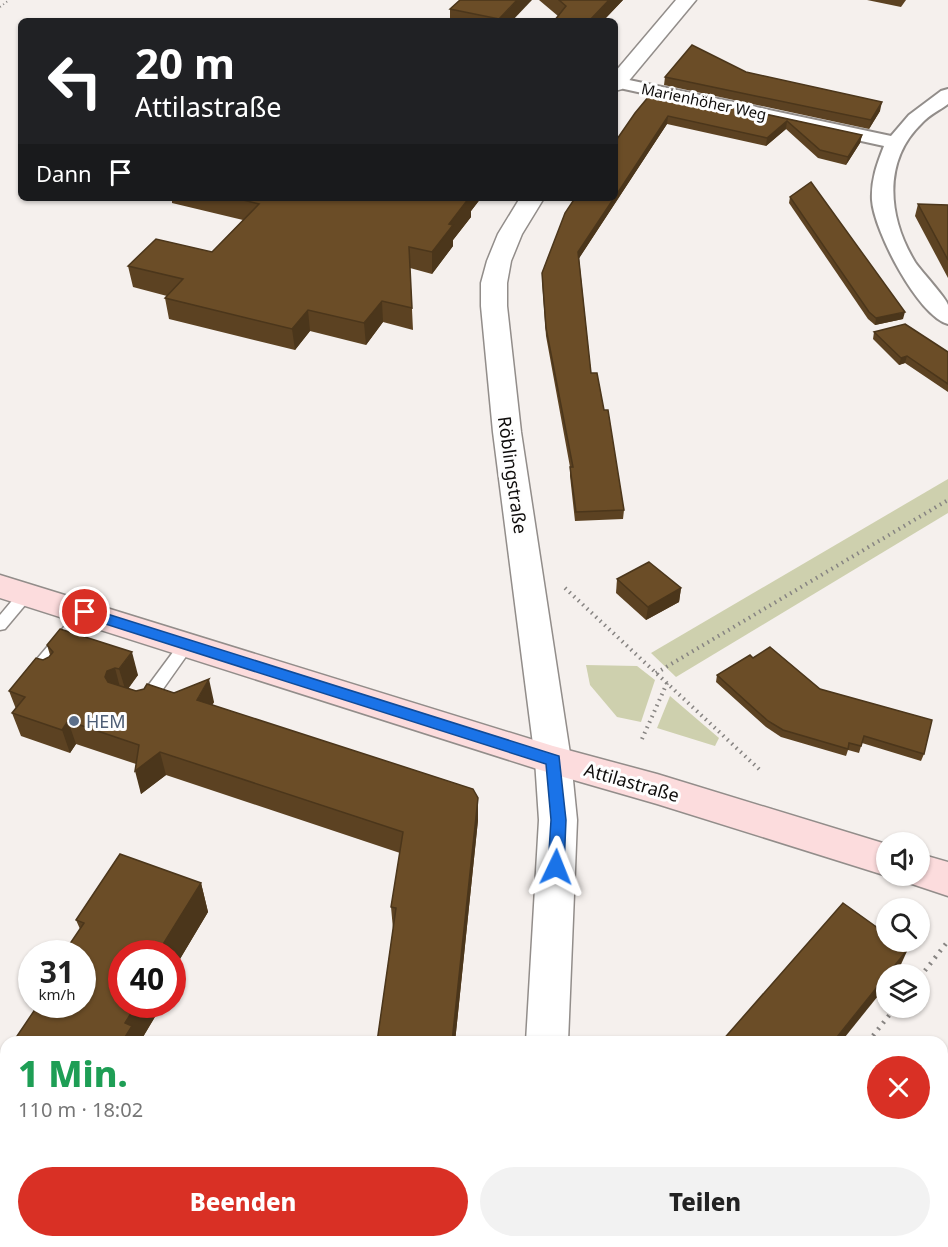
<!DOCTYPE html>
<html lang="de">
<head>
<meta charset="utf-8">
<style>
  :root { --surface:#fff; --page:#f2f2f2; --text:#222; --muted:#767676; --accent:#d93025 }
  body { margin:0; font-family:"Noto Sans",sans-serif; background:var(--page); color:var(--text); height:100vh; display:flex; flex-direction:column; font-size:22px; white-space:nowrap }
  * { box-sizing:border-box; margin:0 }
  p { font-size:20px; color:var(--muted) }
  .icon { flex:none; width:33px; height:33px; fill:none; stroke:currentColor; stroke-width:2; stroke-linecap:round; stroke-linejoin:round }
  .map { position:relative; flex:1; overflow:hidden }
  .side { position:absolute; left:0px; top:1036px; width:948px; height:212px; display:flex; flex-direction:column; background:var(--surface); border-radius:18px 18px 0 0; box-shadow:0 2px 4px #0004 }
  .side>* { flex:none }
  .hud { position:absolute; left:18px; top:18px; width:600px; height:183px; border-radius:9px; box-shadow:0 2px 4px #0004; background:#202124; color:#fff; overflow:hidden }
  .buttons { position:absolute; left:876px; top:832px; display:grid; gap:12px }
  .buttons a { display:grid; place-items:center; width:54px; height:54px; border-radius:50%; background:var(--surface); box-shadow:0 2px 4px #0004; font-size:30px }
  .speed { position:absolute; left:18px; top:940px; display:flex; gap:12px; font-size:30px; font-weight:700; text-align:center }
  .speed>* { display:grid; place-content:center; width:78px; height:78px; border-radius:50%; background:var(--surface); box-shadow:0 2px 4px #0004; line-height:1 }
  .speed small { font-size:15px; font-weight:400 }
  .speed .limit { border:9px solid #d22; background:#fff; color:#111 }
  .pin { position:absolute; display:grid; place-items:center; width:51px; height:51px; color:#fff; margin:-26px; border:3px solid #fff; border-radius:50%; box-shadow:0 2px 6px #0007 }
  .me { position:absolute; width:66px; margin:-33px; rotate:2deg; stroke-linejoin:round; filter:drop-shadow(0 0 4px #0008) }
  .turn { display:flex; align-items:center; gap:21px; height:126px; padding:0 18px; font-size:27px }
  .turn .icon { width:78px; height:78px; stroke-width:2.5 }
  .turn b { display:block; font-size:42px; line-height:51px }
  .then { display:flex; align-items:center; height:57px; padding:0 18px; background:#0003; gap:12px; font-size:22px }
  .round { display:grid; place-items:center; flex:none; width:63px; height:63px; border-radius:32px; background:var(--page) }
  .summary { display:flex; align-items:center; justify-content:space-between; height:102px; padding:0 18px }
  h1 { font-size:36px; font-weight:800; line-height:45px; color:#1e9e55 }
  .action { display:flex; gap:12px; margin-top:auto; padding:12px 18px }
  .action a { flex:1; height:69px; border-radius:36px; background:var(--accent); color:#fff; font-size:24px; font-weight:800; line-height:69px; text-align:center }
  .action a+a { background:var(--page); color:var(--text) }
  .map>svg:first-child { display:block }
  .green { fill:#ced0ae }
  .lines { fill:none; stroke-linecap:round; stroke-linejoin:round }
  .service-casing { stroke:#928d8a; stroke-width:3 }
  .minor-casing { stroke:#928d8a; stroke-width:4 }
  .tertiary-casing { stroke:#928d8a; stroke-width:3 }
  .secondary-casing { stroke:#928d8a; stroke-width:3 }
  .path-far2 { stroke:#878482; stroke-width:2; stroke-dasharray:1 3; stroke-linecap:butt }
  .path-far1 { stroke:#878482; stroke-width:4; stroke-dasharray:1.5 4.5; stroke-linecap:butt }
  .path { stroke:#878482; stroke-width:4.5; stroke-dasharray:2 6; stroke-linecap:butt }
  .service { fill:#fff; fill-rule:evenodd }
  .minor { fill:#fff; fill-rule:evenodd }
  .tertiary { fill:#fff; fill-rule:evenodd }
  .secondary { fill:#fcdcdd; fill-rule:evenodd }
  .wall { fill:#5c4222 }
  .shaded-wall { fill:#4b361b }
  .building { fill:#6b4d27; stroke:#4b361b; stroke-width:1.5 }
  .route { fill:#1a73e8; stroke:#114b97; stroke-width:1.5 }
  .service-dot { fill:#5c6f8a; stroke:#fefefe; stroke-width:2 }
  .labels { text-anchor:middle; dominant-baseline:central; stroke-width:6; stroke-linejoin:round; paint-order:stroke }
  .far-street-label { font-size:15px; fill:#0f0d0c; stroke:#fefefe }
  .street-label { font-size:18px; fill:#0f0d0c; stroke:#fefefe }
  .service-label { font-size:18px; fill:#4e5e75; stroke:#fefefe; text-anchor:start }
</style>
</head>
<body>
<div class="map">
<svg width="948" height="1247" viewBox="0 0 948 1247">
  <rect width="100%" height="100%" fill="#f5f0ed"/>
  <g class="green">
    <path d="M948 479V513L676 677 651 653Z"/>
    <path d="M586 665 637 666 655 680 641 722 617 717 590 685Z"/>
    <path d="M670 696 719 738 715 746 657 728Z"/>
    <path d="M598 1242H862L875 1247H598Z"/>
  </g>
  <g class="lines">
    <g class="service-casing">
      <g id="service">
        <path d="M26 589 33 594 31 598 5 629 0 630V615L21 590Z"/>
        <path d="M85 607 90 608 92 612 90 616 46 669 44 675 39 677 31 674 28 670 31 666 80 608Z"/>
        <path d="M187 638 192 640 195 644 192 648 151 706H139L137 702 139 698 182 640Z"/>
      </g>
    </g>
    <g class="minor-casing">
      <path id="minor" d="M615 77 891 136 909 115 941 91 948 89V104C940 110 929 115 922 123 882 161 888 218 915 262 921 271 947 299 948 305 948 311 948 318 948 324 918 316 874 231 872 200 871 180 877 164 884 146L615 87Z"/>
    </g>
    <g class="tertiary-casing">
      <g id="tertiary">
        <path d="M676 0H696L622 89 615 91V72Z"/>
        <path d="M520 198H544L522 234 511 261 507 283V306L521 432 571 760 577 820 568 1042H526L539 820 535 760 493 432 481 306V283L487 261 498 234Z"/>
        <path d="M514 1242H560L559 1247H513Z"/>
      </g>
    </g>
    <g class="secondary-casing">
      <g id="secondary">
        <path d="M0 575 553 746 657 774 886 844 887 876 657 804 553 774 0 598Z"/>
        <path d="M920 854 948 862V896L906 882 904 876H920Z"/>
      </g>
    </g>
    <path class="path-far2" d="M0 7 9 0"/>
    <g class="path-far1">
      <path d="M565 588 760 770"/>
      <path d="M656 673 948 500"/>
      <path d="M642 739 667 683"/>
    </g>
    <g class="path">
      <path d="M920 977 948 941"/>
      <path d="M868 1042 895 1008"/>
      <path d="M909 1242 922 1247"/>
    </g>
    <use href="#service" class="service"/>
    <use href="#minor" class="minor"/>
    <use href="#tertiary" class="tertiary"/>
    <use href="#secondary" class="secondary"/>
  </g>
  <g class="wall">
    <path d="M539 0H623L603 21H554L558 16Z"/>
    <path d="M867 0H906L901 7Z"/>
    <path d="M450 9 512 21H450Z"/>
    <path d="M746 72 880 111 869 129 664 85 665 77Z"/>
    <path d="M654 90 862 135 860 143 846 165 818 158 786 129 766 146 667 124 579 258 591 373 624 510 623 519 575 521 570 476V467L546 336 542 281V273Z"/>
    <path d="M790 197 903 319 875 325 868 319 789 203Z"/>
    <path d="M172 198H481L471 211V217L453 240V246L432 274 410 268 413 330 383 322 366 345 310 331 295 350 169 319 165 298 167 296 133 287 128 266 212 252 243 220 172 203Z"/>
    <path d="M918 204 948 205V278L915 216Z"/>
    <path d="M874 332 948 352V392L905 363 899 365 873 339Z"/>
    <path d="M617 579 681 588 679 602 646 620 616 593Z"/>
    <path d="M47 645 138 675 128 688 136 691 174 693 214 702 212 705 478 798V820L455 1042H377L393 929 391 907 400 853 166 775 141 794 136 764 76 744 70 753 21 736 12 713 16 709 9 691 49 657 50 655Z"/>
    <path d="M717 675 820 689 924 754 921 761 862 743 859 753 848 750 846 756 781 737 766 727 716 682Z"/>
    <path d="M201 883 208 912 174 969 177 980 172 988V954L122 1005H162L140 1042H13L82 1005 80 929 76 920Z"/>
    <path d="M6 1053V1081L0 1071V1062Z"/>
  </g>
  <g class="shaded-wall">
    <path d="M517 0H532L512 21H499V19Z"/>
    <path d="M609 0H623L603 21H589Z"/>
    <path d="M882 102 880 111 869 129 871 120Z"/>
    <path d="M668 116 667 124 578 260V252L614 198H615V197Z"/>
    <path d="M787 121 786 129 766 146 767 138Z"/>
    <path d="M862 135 860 143 846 165 848 157Z"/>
    <path d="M468 198H481L471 211V217L453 240V246L432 274V252L449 224Z"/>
    <path d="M382 301 383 322 366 345 364 323Z"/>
    <path d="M308 310 310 331 295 350 292 329Z"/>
    <path d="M905 312 903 319 875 325 876 318Z"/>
    <path d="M907 356 905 363 899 365 901 358Z"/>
    <path d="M681 588 679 602 646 620 648 607Z"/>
    <path d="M132 652 138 675 126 692 119 669Z"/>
    <path d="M115 668 121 691 114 694 105 677 107 671Z"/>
    <path d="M209 679 214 702 202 723 197 700Z"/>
    <path d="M68 721 76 744 70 753 62 730Z"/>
    <path d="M160 752 166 775 141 794 135 771Z"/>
    <path d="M478 798V820L455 1042H452Z"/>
    <path d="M201 883 208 912 174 969 177 980 172 988V954H161L160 949Z"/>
    <path d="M908 949 898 971 896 975H887Z"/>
    <path d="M886 976V986L841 1042H833Z"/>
    <path d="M136 1005H162L140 1042H122L125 1023Z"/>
    <path d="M404 1242H413L411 1247H402Z"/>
  </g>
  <g class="building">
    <path d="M460 0H517L499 19 450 9Z"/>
    <path d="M559 0H609L589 21H554L566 6Z"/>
    <path d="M692 45 746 72 882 102 871 120 665 77Z"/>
    <path d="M654 90 862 135 848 157 820 150 787 121 767 138 668 116 615 197V142L635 113Z"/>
    <path d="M811 182 905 312 876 318 869 312 790 197Z"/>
    <path d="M235 198H469L449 224 453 225 432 252 409 247 412 308 382 301 364 323 308 310 292 329 165 298 183 279 128 266 156 239 212 252 259 204Z"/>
    <path d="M575 198H614L578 252 591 373H597L604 410H608L624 510 576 512 570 467H573L546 328 542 273 565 213Z"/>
    <path d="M918 204 948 205V260Z"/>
    <path d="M905 324 948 352V384L907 356 901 358 874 332Z"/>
    <path d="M649 562 681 588 648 607 617 579Z"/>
    <path d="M60 629 132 652 119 669 115 668 107 671 105 677 108 682 136 691 144 689 147 684 174 693 209 679 197 700 473 789 478 798 452 1042H377L396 908 391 907 403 832 160 752 135 771 139 745 68 721 62 730 12 713 25 697 9 691 36 658 43 660 49 657 53 652 47 645Z"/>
    <path d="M770 647 820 689 932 720 924 754 864 736 861 746 849 743 848 749 783 730 768 721 717 675 750 655 753 658Z"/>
    <path d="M120 854 201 883 160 949 168 952 167 954H122V1005H136L125 1023 132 1026 122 1042H13L38 1005H82V954H63L84 923 76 920Z"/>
    <path d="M843 903 886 934V942H898L908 949 887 975H886V976L833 1042H721Z"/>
    <path d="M6 1053V1069L0 1067V1062Z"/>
    <path d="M312 1242H404L402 1247H310Z"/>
    <path d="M757 1242H779L794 1247H756Z"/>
  </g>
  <path class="route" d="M85 607 559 756 566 820 564 867 562 872 556 874 551 872 548 867 551 820 546 764 80 616 78 612Z"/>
  <circle class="service-dot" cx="74" cy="721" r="6"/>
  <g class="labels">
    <g class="far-street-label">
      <text transform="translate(704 101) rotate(12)">Marienhöher Weg</text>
    </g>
    <g class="street-label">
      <text transform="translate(513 475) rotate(82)">Röblingstraße</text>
      <text transform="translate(632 782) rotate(16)">Attilastraße</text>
    </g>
    <g class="service-label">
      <text x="86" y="721">HEM</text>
    </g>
  </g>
</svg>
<div class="buttons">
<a><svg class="icon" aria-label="sound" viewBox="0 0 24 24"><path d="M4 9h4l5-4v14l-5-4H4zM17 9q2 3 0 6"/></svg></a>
<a><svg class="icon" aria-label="search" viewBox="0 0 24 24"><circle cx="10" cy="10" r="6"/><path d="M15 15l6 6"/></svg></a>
<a><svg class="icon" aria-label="layers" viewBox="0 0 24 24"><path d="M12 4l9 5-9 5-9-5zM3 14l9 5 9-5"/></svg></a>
</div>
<div class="speed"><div>31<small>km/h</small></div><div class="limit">40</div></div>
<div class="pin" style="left:85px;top:612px;background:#d93025"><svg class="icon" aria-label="arrive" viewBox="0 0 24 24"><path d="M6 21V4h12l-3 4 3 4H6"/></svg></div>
<svg class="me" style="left:556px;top:867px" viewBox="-20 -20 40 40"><path d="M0-17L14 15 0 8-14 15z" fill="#1a73e8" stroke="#fff" stroke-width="4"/></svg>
<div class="hud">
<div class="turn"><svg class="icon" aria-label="left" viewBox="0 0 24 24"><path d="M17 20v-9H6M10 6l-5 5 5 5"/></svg><div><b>20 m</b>Attilastraße</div></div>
<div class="then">Dann<svg class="icon" aria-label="arrive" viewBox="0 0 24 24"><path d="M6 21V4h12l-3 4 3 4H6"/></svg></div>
</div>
<section class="side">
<div class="summary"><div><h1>1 Min.</h1><p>110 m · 18:02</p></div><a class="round" style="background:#d93025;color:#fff"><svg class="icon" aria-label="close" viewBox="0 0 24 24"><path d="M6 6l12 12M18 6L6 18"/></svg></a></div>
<div class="action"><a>Beenden</a><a>Teilen</a></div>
</section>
</div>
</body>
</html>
